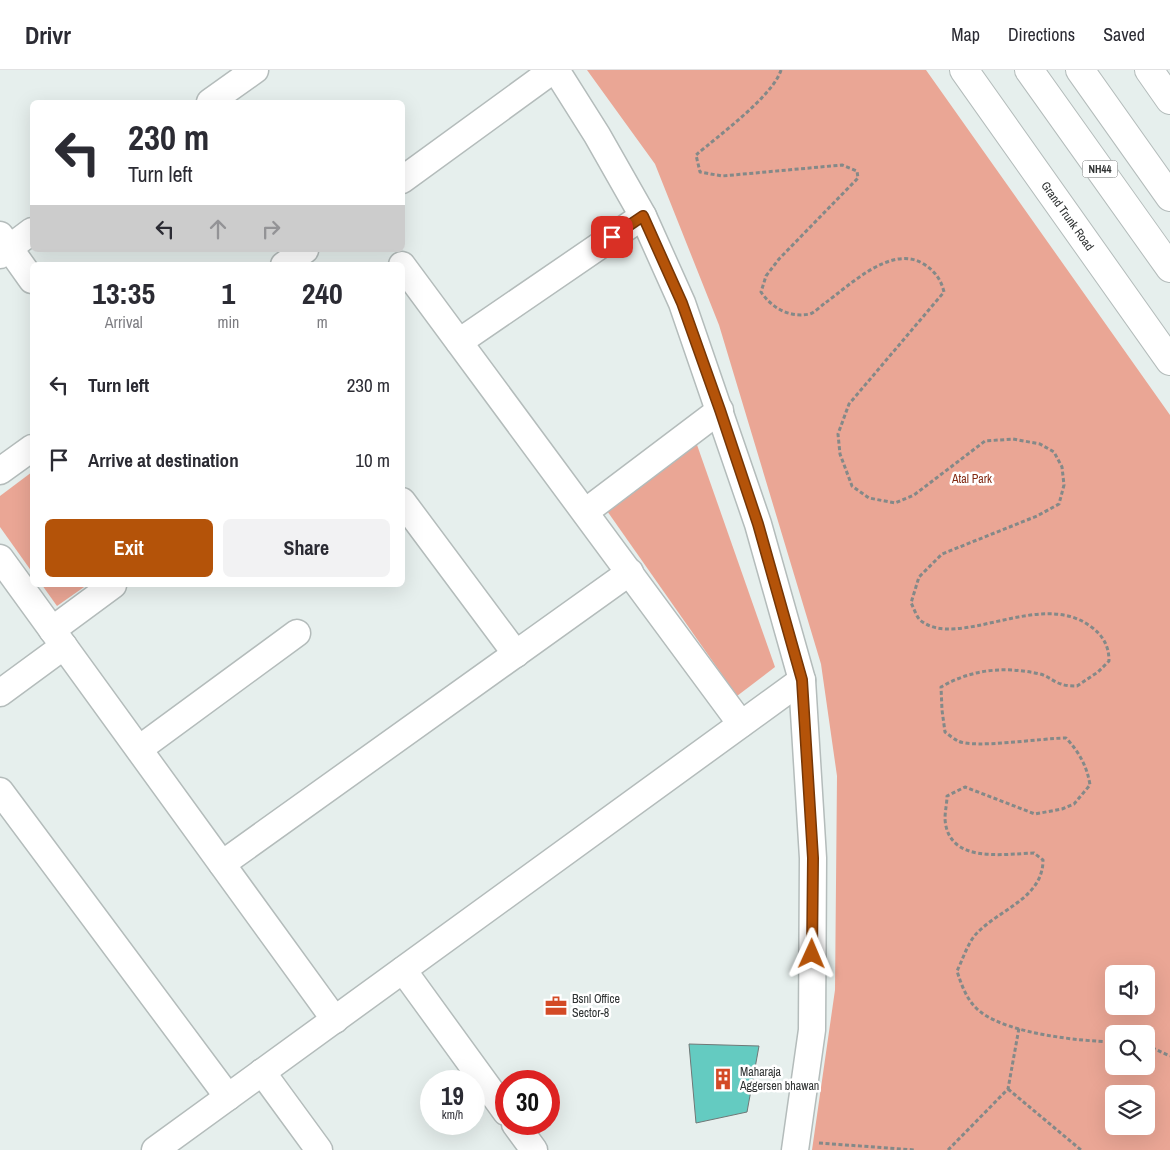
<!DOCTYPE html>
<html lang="en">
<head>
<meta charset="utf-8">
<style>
  :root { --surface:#fff; --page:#f2f2f3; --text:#2b2b33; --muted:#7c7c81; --line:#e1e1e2; --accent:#b45309 }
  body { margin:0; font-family:"Archivo Narrow",sans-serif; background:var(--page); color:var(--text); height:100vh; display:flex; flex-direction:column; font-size:19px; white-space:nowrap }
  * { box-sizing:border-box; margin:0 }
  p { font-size:16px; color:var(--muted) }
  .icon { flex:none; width:28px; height:28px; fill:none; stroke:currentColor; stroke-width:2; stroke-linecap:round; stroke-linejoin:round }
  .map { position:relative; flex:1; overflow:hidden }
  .panel { position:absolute; left:30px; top:192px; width:375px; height:325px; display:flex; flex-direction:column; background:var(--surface); border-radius:8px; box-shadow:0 5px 20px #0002 }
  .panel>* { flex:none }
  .hud { position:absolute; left:30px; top:30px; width:375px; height:152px; border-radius:8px; box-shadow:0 5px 20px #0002; background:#fff; color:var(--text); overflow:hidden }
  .tools { position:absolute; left:1105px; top:895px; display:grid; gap:10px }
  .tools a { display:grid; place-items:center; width:50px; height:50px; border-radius:8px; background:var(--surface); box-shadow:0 5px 20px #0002; font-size:25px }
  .speed { position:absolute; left:420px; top:1000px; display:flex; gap:10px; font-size:25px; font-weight:700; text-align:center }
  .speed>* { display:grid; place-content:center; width:65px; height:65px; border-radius:50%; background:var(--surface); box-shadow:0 5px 20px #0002; line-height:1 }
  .speed small { font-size:12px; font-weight:400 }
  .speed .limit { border:8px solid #d22; background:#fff; color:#111 }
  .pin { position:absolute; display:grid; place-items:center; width:42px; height:42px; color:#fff; margin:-21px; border-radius:10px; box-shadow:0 2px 8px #0006 }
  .me { position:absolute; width:55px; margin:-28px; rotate:1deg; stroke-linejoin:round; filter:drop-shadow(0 0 4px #0008) }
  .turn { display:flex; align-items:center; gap:18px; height:105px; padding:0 15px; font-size:22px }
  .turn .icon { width:65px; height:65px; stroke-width:2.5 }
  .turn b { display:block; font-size:35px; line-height:42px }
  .lanes { display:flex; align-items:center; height:48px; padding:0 15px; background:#0003; justify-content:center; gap:25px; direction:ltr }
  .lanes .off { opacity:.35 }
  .eta { display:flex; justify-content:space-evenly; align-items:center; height:85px; text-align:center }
  .eta b { font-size:30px; font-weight:700; line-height:35px }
  .cta { display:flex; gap:10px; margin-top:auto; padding:10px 15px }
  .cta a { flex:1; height:58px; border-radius:8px; background:var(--accent); color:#fff; font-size:20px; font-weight:700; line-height:58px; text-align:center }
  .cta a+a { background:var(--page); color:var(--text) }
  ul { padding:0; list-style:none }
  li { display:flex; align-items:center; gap:15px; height:75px; padding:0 15px }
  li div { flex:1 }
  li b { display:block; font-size:19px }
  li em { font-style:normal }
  header { display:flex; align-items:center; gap:30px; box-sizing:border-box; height:70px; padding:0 25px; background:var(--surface); border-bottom:1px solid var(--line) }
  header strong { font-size:24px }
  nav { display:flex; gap:28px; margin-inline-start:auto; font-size:18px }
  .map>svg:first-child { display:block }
  .green { fill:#eaa695; fill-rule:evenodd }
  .building { fill:#64cbc1; stroke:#707877 }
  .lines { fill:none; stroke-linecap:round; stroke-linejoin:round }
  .street-casing { stroke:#b4bcbb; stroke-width:29 }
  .primary-casing { stroke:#b4bcbb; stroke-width:30 }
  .highway-casing { stroke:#b4bcbb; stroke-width:30 }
  .path { stroke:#848988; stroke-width:3; stroke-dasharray:4 2.5; stroke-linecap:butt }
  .street { stroke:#fff; stroke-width:26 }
  .primary { stroke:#fff; stroke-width:28 }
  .highway { stroke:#fff; stroke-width:28 }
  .route-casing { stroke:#753606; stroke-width:12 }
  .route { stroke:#b45309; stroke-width:9 }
  .labels { text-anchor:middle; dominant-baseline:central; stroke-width:5; stroke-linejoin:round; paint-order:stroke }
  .shield { fill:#fff; stroke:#6d7070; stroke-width:1 }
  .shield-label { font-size:11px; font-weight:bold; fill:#2f3232 }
  .street-label { font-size:12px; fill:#2f3232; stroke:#fff }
  .park-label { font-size:12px; fill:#822912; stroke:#fff }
  .poi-label { font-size:12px; fill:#2f3232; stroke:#fff; text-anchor:start }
</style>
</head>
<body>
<header>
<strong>Drivr</strong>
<nav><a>Map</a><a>Directions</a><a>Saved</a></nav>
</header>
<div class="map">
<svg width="1170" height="1080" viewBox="0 0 1170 1080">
  <rect width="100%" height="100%" fill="#e6efed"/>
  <g class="green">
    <path d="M587 0H926L1170 345V1080H812L835 920 837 706 821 594 719 255 655 94ZM1114 904H1146V936H1114ZM1114 964H1146V996H1114ZM1114 1024H1146V1056H1114Z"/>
    <path d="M696 372 775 597 737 626 605 438Z"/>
    <path d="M32 402V502L0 457V426Z"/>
    <path d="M42 515H87L57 536Z"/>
  </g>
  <path class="building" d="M689 974 759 976 747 1042 696 1053Z"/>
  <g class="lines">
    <g class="street-casing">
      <g id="street">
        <path d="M556 0 597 65 643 146 682 233 758 454 802 610 813 788 812 960 795 1080"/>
        <path d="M210 32 255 0"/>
        <path d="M402 110 553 0"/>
        <path d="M0 165 32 210"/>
        <path d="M0 185 32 161"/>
        <path d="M284 195 305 180"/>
        <path d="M402 195 741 654"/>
        <path d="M459 272 643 146"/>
        <path d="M0 401 32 378"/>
        <path d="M402 431 516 584"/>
        <path d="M585 442 720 340"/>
        <path d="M0 488 335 950"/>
        <path d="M52 560 113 515"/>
        <path d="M0 623 64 576"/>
        <path d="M139 679 297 563"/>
        <path d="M0 721 228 1027"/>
        <path d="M222 794 630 502"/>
        <path d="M403 900 506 1042"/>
        <path d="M262 1002 319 1080"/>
        <path d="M515 1054 534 1080"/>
        <path d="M155 1080 802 610"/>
      </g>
    </g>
    <g class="primary-casing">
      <g id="primary">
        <path id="s1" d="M964 0 1170 291"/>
        <path d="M1149 0 1170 30"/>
      </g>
    </g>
    <g class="highway-casing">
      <g id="highway">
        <path d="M1029 0 1170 198"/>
        <path d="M1080 0 1170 127"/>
      </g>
    </g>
    <g class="path">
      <path d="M781 0C773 26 718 66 696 85L700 102 722 106 842 95 857 101 858 108 779 189 766 206 761 222C772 238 789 248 810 244 815 242 821 236 825 233 849 216 890 175 922 193 934 200 941 209 944 222L849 334 838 364 840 384 852 416 869 428 895 433 914 425 985 371 1013 369 1040 374 1054 382 1062 397 1064 415 1059 434 1037 446 942 484 919 507 911 533C914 538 916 546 920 550 957 581 1040 519 1090 556 1103 565 1109 576 1109 591L1098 602 1077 616C1072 616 1066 616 1061 614 1054 612 1048 606 1040 604 1005 596 972 599 941 617L942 640 945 662C949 665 954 669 958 671 974 679 1042 668 1066 668 1079 682 1087 696 1090 715L1074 734 1062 739 1035 744 965 717 947 726C947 733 945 741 945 749 948 794 1002 784 1034 783L1043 790C1043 828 1000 839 977 863 968 872 963 889 957 901 962 917 968 933 982 943 1011 964 1079 971 1114 972"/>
      <path d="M1146 975 1170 986"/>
      <path d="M1008 1019 1081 1080"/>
      <path d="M819 1073 915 1080"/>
      <path d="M948 1080 1008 1019 1019 958"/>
    </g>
    <use href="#street" class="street"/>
    <use href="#primary" class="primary"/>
    <use href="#highway" class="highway"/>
  </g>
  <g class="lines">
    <g class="route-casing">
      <path id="route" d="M612 167 643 146 682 233 720 340 758 454 802 610 813 788 812 884"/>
    </g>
    <use href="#route" class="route"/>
  </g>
  <defs>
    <g id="office-bare" transform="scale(1.725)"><path d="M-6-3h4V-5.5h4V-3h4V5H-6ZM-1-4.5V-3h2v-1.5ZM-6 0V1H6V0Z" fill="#d34a26" stroke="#fff" stroke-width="2.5" paint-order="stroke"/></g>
    <g id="building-bare" transform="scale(1.725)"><path d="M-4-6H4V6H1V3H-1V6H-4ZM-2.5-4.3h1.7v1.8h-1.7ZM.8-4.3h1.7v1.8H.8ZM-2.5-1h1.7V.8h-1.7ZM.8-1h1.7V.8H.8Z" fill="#d34a26" stroke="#fff" stroke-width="2.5" paint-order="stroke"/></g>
  </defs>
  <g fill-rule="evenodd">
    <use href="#office-bare" x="556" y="936"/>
    <use href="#building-bare" x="723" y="1009"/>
  </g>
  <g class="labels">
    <rect class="shield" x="1082.5" y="90.5" width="35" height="17" rx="4"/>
    <g class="shield-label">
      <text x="1100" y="99">NH44</text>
    </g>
    <g class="street-label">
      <text stroke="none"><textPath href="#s1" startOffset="179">Grand Trunk Road</textPath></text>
    </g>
    <g class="park-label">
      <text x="972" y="409">Atal Park</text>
    </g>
    <g class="poi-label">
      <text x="572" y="929">Bsnl Office<tspan x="572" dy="14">Sector-8</tspan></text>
      <text x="740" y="1002">Maharaja<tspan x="740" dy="14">Aggersen bhawan</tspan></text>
    </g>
  </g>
</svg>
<div class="tools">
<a><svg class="icon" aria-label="sound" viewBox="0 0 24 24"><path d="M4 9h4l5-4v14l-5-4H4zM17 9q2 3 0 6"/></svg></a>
<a><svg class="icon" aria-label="search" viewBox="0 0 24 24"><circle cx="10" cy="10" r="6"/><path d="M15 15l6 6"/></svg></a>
<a><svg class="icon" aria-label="layers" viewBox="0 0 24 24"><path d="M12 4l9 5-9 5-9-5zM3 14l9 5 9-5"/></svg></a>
</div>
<div class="speed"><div>19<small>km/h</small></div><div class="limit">30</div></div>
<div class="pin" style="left:612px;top:167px;background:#d93025"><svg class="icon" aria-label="arrive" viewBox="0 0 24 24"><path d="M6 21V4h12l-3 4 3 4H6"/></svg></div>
<svg class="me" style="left:812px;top:884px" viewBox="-20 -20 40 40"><path d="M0-17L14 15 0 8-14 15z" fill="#b45309" stroke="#fff" stroke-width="4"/></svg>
<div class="hud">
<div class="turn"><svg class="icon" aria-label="left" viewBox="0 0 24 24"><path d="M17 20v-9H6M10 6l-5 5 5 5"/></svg><div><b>230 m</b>Turn left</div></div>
<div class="lanes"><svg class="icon" aria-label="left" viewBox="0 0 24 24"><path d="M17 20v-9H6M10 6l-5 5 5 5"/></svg><svg class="icon off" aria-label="ahead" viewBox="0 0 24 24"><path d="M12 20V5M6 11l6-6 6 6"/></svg><svg class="icon off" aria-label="right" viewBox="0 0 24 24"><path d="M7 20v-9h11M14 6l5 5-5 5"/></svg></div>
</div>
<section class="panel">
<div class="eta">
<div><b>13:35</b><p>Arrival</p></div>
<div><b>1</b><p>min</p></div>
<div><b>240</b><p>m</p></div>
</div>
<ul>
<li><svg class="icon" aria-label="left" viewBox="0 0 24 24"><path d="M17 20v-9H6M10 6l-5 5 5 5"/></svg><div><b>Turn left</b></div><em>230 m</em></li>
<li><svg class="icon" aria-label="arrive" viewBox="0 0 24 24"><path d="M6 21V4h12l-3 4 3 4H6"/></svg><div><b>Arrive at destination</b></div><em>10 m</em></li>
</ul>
<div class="cta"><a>Exit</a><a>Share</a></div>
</section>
</div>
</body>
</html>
